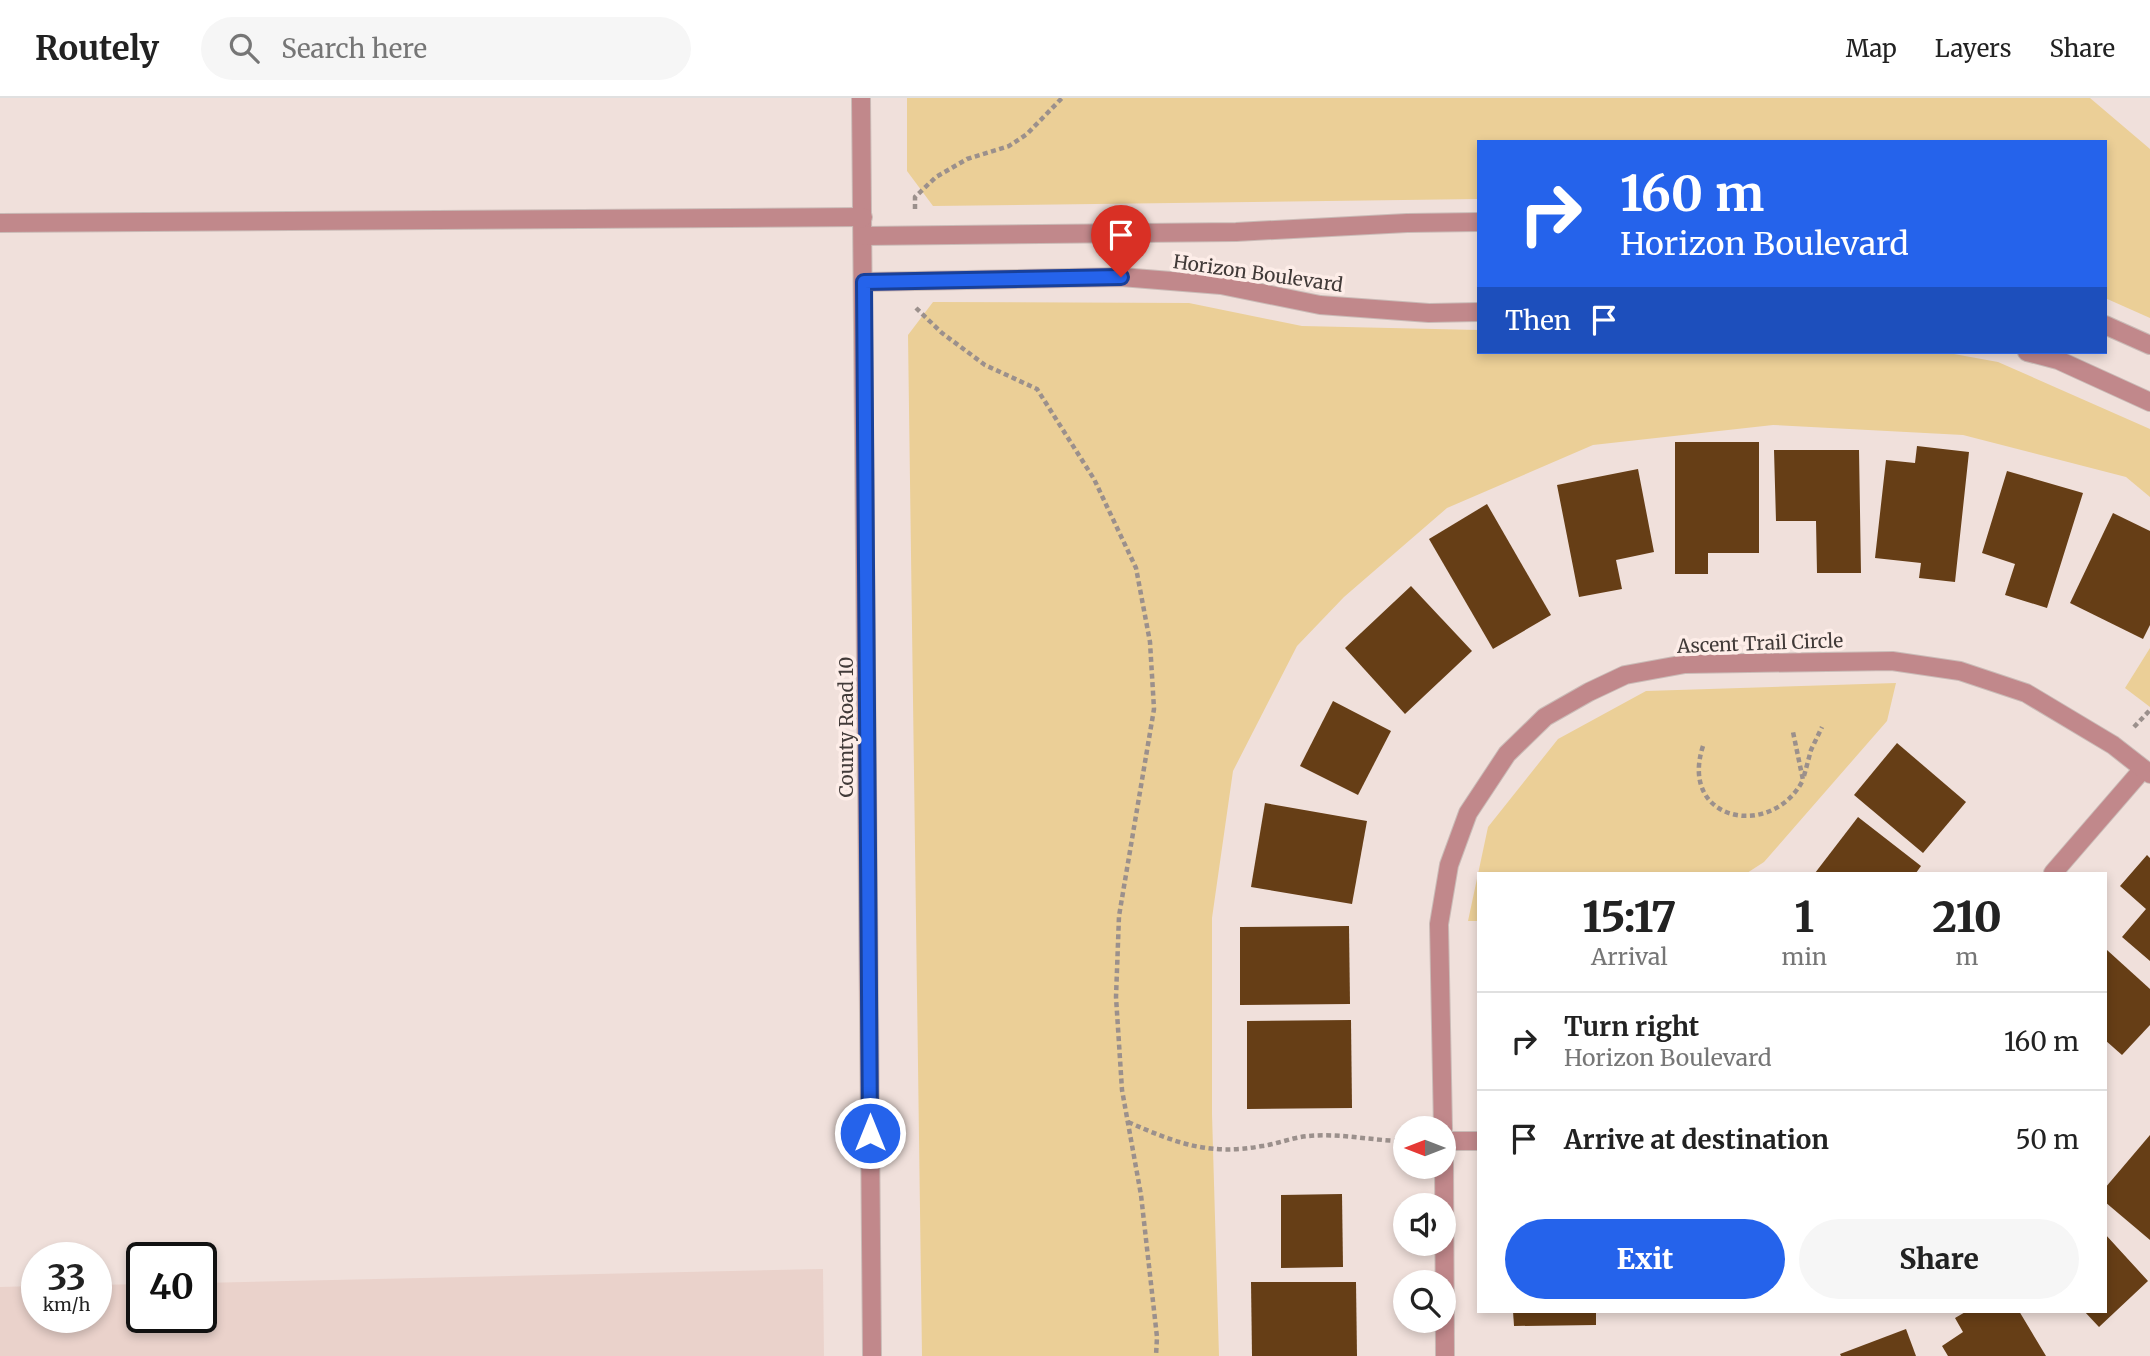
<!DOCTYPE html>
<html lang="en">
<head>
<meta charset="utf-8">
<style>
  :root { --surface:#fff; --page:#f6f6f6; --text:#222; --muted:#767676; --line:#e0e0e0; --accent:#2563eb }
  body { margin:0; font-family:Merriweather,serif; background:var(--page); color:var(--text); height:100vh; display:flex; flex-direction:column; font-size:26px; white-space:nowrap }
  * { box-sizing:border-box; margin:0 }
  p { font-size:23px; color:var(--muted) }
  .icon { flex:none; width:38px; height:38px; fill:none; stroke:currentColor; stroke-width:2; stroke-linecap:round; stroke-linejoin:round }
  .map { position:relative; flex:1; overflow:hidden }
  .side { position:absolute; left:1477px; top:774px; width:630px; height:441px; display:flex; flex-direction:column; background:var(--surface); border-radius:0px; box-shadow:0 4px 10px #0003 }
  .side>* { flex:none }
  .top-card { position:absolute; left:1477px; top:42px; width:630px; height:214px; border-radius:0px; box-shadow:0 4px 10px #0003; background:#2563eb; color:#fff; overflow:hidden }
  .needle { width:46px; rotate:270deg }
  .buttons { position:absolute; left:1393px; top:1018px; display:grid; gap:14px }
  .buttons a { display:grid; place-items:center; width:63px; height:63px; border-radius:50%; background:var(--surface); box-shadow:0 4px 10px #0003; font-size:35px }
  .speed { position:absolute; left:21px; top:1144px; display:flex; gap:14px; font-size:35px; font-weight:700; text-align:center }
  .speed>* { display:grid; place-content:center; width:91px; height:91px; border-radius:50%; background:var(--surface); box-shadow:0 4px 10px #0003; line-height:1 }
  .speed small { font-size:18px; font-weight:400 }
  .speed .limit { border:4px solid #111; border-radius:10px; background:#fff; color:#111 }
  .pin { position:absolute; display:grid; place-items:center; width:60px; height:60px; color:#fff; margin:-72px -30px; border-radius:50% 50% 50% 0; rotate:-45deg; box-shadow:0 0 7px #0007 }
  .pin .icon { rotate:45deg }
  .me { position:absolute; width:77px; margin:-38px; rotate:0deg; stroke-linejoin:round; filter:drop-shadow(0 0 5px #0008) }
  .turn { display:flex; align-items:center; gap:24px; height:147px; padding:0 28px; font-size:32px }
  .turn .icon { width:91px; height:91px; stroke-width:2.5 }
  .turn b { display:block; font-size:49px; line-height:60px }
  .then { display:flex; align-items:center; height:66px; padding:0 28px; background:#0003; gap:14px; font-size:26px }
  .eta { display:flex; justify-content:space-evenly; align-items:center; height:119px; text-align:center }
  .eta b { font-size:42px; font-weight:800; line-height:49px }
  .action { display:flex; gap:14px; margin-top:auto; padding:14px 28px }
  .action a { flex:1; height:80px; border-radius:42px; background:var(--accent); color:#fff; font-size:28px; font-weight:800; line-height:80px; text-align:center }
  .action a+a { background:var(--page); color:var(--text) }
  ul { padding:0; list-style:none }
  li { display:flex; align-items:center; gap:21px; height:98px; padding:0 28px; border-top:2px solid var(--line) }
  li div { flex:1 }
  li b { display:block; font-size:26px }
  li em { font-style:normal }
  header { display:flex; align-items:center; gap:42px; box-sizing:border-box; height:98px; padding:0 35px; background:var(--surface); border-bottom:2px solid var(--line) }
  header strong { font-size:33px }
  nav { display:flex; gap:38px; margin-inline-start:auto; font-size:24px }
  .search { width:490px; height:63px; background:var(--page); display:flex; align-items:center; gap:18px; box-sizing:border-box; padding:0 24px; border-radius:38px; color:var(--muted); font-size:26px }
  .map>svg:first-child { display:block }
  .built { fill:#ead2cb }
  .green { fill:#ebcf97 }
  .building { fill:#663e16 }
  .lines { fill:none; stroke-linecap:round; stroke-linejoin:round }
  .minor-casing { stroke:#cabbb7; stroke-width:20 }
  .path { stroke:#9b908c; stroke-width:4.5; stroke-dasharray:5 3.5; stroke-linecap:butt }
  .minor { stroke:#c1888b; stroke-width:18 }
  .route-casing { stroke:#184099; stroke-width:18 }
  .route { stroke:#2563eb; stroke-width:12 }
  .labels { text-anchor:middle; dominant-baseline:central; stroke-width:7; stroke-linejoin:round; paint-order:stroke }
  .street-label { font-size:19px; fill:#413a38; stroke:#fdede8 }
</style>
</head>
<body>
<header>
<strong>Routely</strong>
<div class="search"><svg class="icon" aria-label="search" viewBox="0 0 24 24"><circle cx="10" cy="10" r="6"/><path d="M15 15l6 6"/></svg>Search here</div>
<nav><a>Map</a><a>Layers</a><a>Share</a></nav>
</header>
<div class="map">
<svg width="2150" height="1258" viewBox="0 0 2150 1258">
  <rect width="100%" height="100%" fill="#f0e0db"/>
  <path class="built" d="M823 1171 824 1258H0V1189L37 1188V1220H96V1187L142 1186V1220H201V1185Z"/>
  <g class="green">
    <path d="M907 0H2090L2150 51V220L2105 200V44H1479V101L933 108 907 73Z"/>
    <path d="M933 204 1189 205 1302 228 1479 232V254H1943L1998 264 2150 331V399L2126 379 1963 337 1773 327 1593 347 1447 410 1344 499 1297 548 1233 673 1212 820V1016L1219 1258H922L908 237Z"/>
    <path d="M2150 550V609L2125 590Z"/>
    <path d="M1896 585 1887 623 1764 764 1747 775H1479V823H1468L1488 729 1558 641 1646 593Z"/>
  </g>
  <g class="building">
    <path d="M1675 344H1759V455H1708V476H1675Z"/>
    <path d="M1917 348 1969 354 1955 484 1919 480 1921 465 1875 460 1886 362 1915 365Z"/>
    <path d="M1774 352H1859L1861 475H1817L1816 423H1776Z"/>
    <path d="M1638 371 1654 454 1616 462 1622 491 1579 499 1557 387Z"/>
    <path d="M2007 373 2083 395 2047 510 2005 497 2015 466 1982 455Z"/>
    <path d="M1487 406 1551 517 1493 551 1429 441Z"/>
    <path d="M2113 415 2150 433V527L2143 541 2070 505Z"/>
    <path d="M1411 488 1472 553 1405 616 1345 550Z"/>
    <path d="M1333 603 1391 633 1358 697 1300 668Z"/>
    <path d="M1897 645 1966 704 1923 755 1854 697Z"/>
    <path d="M1265 705 1367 723 1352 806 1251 789Z"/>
    <path d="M1858 719 1921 768 1916 775H1815Z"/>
    <path d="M2147 757 2150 760V863L2122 839 2146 811 2120 788Z"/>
    <path d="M1349 828 1350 906 1240 907V829Z"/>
    <path d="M2107 852 2150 891V927L2122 957 2105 942Z"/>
    <path d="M1351 922 1352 1010 1247 1011V923Z"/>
    <path d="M2150 1037V1142L2105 1104V1090Z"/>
    <path d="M1342 1096 1343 1169 1281 1170V1097Z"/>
    <path d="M2105 1136 2148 1183 2099 1229 2084 1213H2105Z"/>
    <path d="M1251 1184H1356L1357 1258H1252Z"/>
    <path d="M1513 1213H1596V1227L1514 1228Z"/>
    <path d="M1967 1213H2019L2046 1258H1948L1942 1248 1963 1234 1955 1220Z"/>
    <path d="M1906 1231 1916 1258H1841L1840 1256Z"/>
  </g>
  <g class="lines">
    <g class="minor-casing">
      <g id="minor">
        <path d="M861 0 872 1258"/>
        <path d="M0 125 863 119"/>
        <path d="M864 138 1236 134 1407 125 1479 124"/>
        <path d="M864 184 1121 179 1221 187 1320 207 1429 215 1479 214"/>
        <path d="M2105 227 2150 247"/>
        <path d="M2027 254 2058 262 2150 304"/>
        <path d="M2053 775 2143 671"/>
        <path d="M1443 1031 1439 826 1449 767 1468 715 1507 656 1545 619 1589 594 1625 577 1685 566 1892 563 1960 573 2026 595 2113 647 2150 676"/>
        <path d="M1444 1043H1479"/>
        <path d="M1444 1054 1445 1258"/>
      </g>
    </g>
    <g class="path">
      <path d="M915 111V99L936 79 967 61 1009 48 1027 36 1062 0"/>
      <path d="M916 210 942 235 985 267 1037 291 1094 381 1136 470 1150 544 1154 611 1119 818 1116 899 1122 992 1141 1097 1157 1239 1156 1258"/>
      <path d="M2134 629 2150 612"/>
      <path d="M1703 648C1678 724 1772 742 1803 682L1793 634"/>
      <path d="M1804 678 1811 652 1822 629"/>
      <path d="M1128 1024C1176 1045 1209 1058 1262 1048 1278 1046 1293 1039 1309 1038 1342 1035 1373 1043 1405 1043"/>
    </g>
    <use href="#minor" class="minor"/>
  </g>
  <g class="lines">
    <g class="route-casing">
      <path id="route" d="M870 1035 864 184 1121 179"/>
    </g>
    <use href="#route" class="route"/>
  </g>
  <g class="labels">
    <g class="street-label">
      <text transform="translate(1258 175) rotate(8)">Horizon Boulevard</text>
      <text transform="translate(1760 545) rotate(-2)">Ascent Trail Circle</text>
      <text transform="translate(846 629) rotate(-90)">County Road 10</text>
    </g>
  </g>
</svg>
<div class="buttons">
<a><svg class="needle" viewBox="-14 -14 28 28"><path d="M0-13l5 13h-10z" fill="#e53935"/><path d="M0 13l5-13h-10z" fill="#767676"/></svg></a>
<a><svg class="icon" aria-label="sound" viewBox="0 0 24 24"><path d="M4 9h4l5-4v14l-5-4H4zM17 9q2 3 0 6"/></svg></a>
<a><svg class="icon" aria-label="search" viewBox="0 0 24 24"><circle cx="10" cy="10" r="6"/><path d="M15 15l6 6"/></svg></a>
</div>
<div class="speed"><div>33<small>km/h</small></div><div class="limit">40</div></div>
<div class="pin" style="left:1121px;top:179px;background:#d93025"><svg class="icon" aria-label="arrive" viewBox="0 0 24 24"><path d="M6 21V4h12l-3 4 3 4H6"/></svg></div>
<svg class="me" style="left:870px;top:1035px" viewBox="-20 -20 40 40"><circle r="17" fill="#2563eb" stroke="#fff" stroke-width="3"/><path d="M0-11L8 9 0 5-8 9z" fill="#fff"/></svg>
<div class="top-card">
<div class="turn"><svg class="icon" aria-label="right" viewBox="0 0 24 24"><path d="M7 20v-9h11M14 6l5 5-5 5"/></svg><div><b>160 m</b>Horizon Boulevard</div></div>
<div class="then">Then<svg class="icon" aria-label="arrive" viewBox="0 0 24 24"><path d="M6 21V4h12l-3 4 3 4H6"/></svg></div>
</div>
<section class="side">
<div class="eta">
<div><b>15:17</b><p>Arrival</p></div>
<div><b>1</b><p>min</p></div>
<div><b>210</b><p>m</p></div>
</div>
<ul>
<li><svg class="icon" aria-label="right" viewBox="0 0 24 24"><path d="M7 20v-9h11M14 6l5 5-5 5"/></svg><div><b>Turn right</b><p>Horizon Boulevard</p></div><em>160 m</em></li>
<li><svg class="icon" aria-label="arrive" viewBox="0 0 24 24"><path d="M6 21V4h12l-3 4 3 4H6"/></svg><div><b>Arrive at destination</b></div><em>50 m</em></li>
</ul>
<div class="action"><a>Exit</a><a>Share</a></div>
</section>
</div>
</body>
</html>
